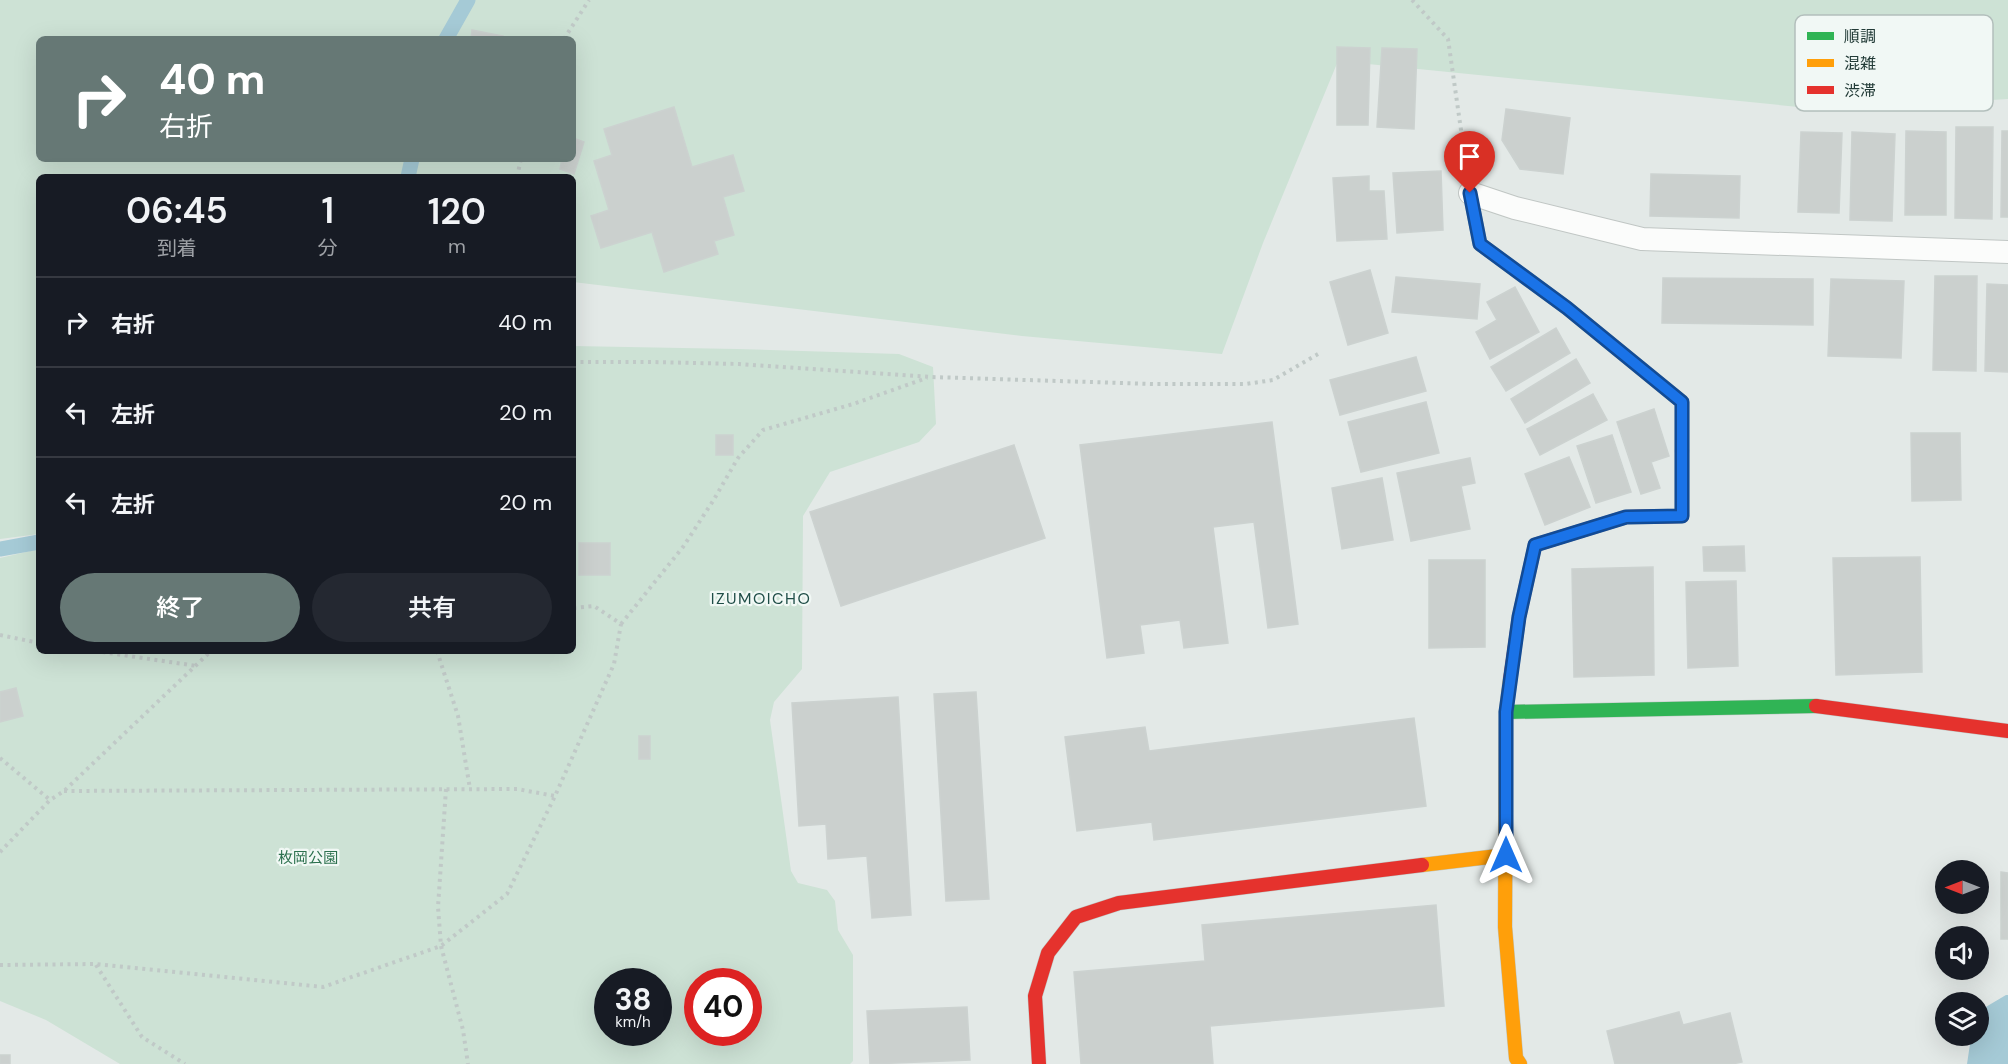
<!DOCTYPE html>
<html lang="ja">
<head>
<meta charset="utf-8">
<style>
  :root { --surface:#171b24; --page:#242831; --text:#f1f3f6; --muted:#9ea1a6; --line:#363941; --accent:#667875 }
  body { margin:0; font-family:"DM Sans","Noto Sans JP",sans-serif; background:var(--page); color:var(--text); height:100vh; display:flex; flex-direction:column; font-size:22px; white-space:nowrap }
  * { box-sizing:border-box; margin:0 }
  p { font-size:20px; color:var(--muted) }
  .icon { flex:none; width:33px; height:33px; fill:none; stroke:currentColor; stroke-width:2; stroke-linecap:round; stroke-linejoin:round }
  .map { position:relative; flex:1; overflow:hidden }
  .drawer { position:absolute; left:36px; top:174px; width:540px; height:480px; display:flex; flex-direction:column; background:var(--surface); border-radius:9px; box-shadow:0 6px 24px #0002 }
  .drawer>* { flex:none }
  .banner { position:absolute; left:36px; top:36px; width:540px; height:126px; border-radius:9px; box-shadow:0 6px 24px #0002; background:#667875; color:#fff; overflow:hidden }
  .needle { width:39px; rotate:270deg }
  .tools { position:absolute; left:1935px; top:860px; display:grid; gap:12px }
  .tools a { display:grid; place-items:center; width:54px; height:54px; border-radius:50%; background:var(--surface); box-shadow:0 6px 24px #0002; font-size:30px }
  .speed { position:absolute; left:594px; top:968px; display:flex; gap:12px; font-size:30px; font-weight:700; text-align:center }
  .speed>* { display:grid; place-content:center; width:78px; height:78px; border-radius:50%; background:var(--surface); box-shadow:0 6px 24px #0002; line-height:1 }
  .speed small { font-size:15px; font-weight:400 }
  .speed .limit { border:9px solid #d22; background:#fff; color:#111 }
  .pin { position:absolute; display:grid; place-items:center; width:51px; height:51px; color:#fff; margin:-62px -26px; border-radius:50% 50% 50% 0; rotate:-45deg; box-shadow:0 0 6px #0007 }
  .pin .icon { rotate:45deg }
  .me { position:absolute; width:66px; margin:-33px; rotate:0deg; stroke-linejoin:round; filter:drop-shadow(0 0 4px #0008) }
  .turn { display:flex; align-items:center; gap:21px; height:126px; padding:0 24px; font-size:27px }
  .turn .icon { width:78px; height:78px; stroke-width:2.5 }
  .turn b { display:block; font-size:42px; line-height:51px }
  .eta { display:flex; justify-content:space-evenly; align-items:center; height:102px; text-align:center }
  .eta b { font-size:36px; font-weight:600; line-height:42px }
  .action { display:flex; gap:12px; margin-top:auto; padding:12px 24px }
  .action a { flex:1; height:69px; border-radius:36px; background:var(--accent); color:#fff; font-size:24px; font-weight:600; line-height:69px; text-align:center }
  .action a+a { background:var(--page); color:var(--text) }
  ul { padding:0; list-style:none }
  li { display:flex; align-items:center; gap:18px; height:90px; padding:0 24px; border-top:2px solid var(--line) }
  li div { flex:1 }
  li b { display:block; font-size:22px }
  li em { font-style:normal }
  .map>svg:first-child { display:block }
  .green { fill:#cde2d5; fill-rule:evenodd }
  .water { fill:#a5cad6 }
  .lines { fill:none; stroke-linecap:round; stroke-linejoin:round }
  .stream { stroke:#a5cad6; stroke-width:15 }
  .building { fill:#cbd0ce; stroke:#ccd2d0; stroke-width:1.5 }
  .lane-casing { stroke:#c0c6c4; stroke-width:24 }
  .fast-casing { stroke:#bfc7c4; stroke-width:15 }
  .slow-casing { stroke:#bfc7c4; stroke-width:15 }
  .jam-casing { stroke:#bfc7c4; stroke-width:15 }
  .path { stroke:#c0c9c7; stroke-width:4; stroke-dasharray:3 4.5; stroke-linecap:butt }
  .lane { stroke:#fbfcfb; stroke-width:22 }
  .fast { stroke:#30b455; stroke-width:14 }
  .slow { stroke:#ff9f0a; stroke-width:14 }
  .jam { stroke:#e5322d; stroke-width:14 }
  .route-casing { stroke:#114b97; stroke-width:15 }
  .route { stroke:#1a73e8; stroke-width:10 }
  .labels { text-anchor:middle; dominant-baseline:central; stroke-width:4.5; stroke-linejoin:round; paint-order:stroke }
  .park-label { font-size:15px; fill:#2d714f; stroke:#f1f8f5 }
  .neighbourhood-label { font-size:16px; letter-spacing:1.5px; fill:#1f4d47; stroke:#f1f8f5 }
  .key { fill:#f1f8f5; stroke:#b3bfbc; stroke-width:1.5 }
  .key-label { font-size:16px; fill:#223b37 }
</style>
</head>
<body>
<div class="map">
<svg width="2008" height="1064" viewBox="0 0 2008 1064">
  <rect width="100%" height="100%" fill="#e3e9e7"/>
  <g class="green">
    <path d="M0 0H2008V99L1829 110 1338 61 1263 243 1222 354 1022 336 573 282V177H39V534L0 539ZM39 39H573V159H39Z"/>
    <path d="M573 346 737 349 899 354 933 367 936 424 919 442 830 472 803 516 802 669 774 702 770 720 791 871 798 883 827 890 835 901 838 930 853 955V1061L850 1064H120L46 1020 0 1001V558L39 549V651H573ZM608 981H658V1032H608ZM698 981H748V1032H698Z"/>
  </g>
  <path class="water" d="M2006 995H2008V1064H1967L1970 1044 1969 1035H1978L1979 1011Z"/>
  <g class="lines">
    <g class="stream">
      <path d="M446 39 468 0"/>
      <path d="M408 177 412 159"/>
      <path d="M0 549 39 542"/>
    </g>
  </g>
  <g class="building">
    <path d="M472 30 503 36 502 39H471Z"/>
    <path d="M1337 47 1370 48 1368 125H1337Z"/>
    <path d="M1382 48 1417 49 1414 129 1377 127Z"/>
    <path d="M674 107 692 167 733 155 744 191 723 197 734 235 714 241 718 254 664 272 652 232 601 248 591 216 609 210 594 161 612 155 604 129Z"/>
    <path d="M1506 109 1570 118 1563 174 1520 169 1502 140Z"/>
    <path d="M1956 127H1993L1992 219 1955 218Z"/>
    <path d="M1906 131 1946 132V215H1905Z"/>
    <path d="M2002 131H2008V217H2001Z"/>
    <path d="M1801 132 1842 133 1839 213 1798 212Z"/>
    <path d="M1852 132 1895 134 1892 221 1850 220Z"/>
    <path d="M573 138 584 142 574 174 560 169 562 159H573Z"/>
    <path d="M1441 171 1443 230 1397 233 1393 173Z"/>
    <path d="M1651 174 1740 176 1739 218 1650 216Z"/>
    <path d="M1369 176V191H1384L1387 239 1337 241 1333 178Z"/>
    <path d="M1370 270 1388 333 1348 345 1330 282Z"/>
    <path d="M1935 276H1977L1976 371 1933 370Z"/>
    <path d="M1396 277 1480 284 1477 319 1392 312Z"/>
    <path d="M1663 278 1813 279V325L1662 323Z"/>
    <path d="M1831 279 1904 281 1901 358 1828 356Z"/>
    <path d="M1987 284 2008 285V372L1985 371Z"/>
    <path d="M1515 287 1539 332 1490 359 1476 332 1497 320 1487 302Z"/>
    <path d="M1556 328 1570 353 1506 391 1491 367Z"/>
    <path d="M1416 357 1426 391 1340 415 1330 380Z"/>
    <path d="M1576 359 1590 383 1525 423 1511 399Z"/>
    <path d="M1593 394 1607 420 1540 455 1527 429Z"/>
    <path d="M1426 402 1439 453 1361 472 1348 422Z"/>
    <path d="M1654 409 1669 456 1651 462 1660 488 1641 494 1617 422Z"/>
    <path d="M1272 422 1298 624 1268 628 1254 522 1213 527 1228 643 1184 648 1180 620 1140 625 1144 653 1107 658 1080 445Z"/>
    <path d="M1911 433H1960L1961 500 1912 501Z"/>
    <rect x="716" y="435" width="17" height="20"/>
    <path d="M1612 435 1631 492 1596 503 1577 446Z"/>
    <path d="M1014 445 1045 538 841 606 810 512Z"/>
    <path d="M1569 457 1590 507 1545 525 1525 474Z"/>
    <path d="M1470 458 1475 483 1461 486 1470 529 1411 541 1397 473Z"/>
    <path d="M1382 478 1393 540 1342 549 1332 488Z"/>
    <rect x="579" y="543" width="31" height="32"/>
    <path d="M1744 546 1745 571H1704L1703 547Z"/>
    <path d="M1920 557 1922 672 1836 675 1833 558Z"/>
    <path d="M1429 560H1485V647L1429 648Z"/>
    <path d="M1653 567 1654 675 1574 677 1572 569Z"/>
    <path d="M1736 581 1738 666 1688 668 1686 582Z"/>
    <path d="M16 688 23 716 0 722V692Z"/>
    <path d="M976 692 989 899 946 901 934 694Z"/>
    <path d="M898 697 911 915 872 918 867 856 828 859 826 824 799 826 792 703Z"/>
    <path d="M1414 718 1426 806 1154 840 1152 822 1077 831 1065 737 1145 727 1149 751Z"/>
    <rect x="639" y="736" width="11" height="23"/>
    <path d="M2001 872 2008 873V939H2001Z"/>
    <path d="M1436 905 1444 1006 1210 1026 1213 1064H1081L1074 972 1205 961 1202 925Z"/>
    <path d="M967 1007 970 1060 870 1064 867 1011Z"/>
    <path d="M1679 1012 1683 1025 1730 1013 1742 1062 1732 1064H1615L1607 1031Z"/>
    <rect x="0" y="1055" width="10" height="9"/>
  </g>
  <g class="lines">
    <g class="lane-casing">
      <path id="lane" d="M1470 193 1515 208 1642 239 2008 252"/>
    </g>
    <g class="fast-casing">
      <path id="fast" d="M1506 712 1816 706"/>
    </g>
    <g class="slow-casing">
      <g id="slow">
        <path d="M1470 193 1480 244 1567 308 1682 402V451"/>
        <path d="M1510 680 1506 712 1505 927 1516 1058 1520 1064"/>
        <path d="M1422 865 1506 855"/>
      </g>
    </g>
    <g class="jam-casing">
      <g id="jam">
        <path d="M1510 680 1519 617 1535 545 1626 517 1682 516V451"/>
        <path d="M1816 706 2008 731"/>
        <path d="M1039 1064 1035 996 1048 953 1076 917 1119 903 1422 865"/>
      </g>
    </g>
    <g class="path">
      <path d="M1412 0 1448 39 1464 151"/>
      <path d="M564 39 589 0"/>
      <path d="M517 177 521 159"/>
      <path d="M573 362H651L739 364 931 377 1153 384H1246L1273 380 1318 354"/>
      <path d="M621 624 683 547 713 501 738 458 763 430 853 404 927 378"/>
      <path d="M0 635 39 643"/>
      <path d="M95 651 197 666"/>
      <path d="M437 651 458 716 470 789"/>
      <path d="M0 758 50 800"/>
      <path d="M446 789 438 907 441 946 463 1030 468 1064"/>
      <path d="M64 791 517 789 555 796"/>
      <path d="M0 852 50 800 64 791 211 651"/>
      <path d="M0 965 96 964 323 987 441 946 507 894 555 796 614 664 621 624 594 606 573 608"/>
      <path d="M96 965 142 1037 185 1064"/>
    </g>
    <use href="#lane" class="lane"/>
    <use href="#fast" class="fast"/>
    <use href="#slow" class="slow"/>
    <use href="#jam" class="jam"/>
  </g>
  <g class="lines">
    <g class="route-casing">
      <path id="route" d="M1470 193 1480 244 1567 308 1682 402V516L1626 517 1535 545 1519 617 1506 712V855"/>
    </g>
    <use href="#route" class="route"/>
  </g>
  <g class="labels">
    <g class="park-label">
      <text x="308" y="858">枚岡公園</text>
    </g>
    <g class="neighbourhood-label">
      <text x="761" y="598">IZUMOICHO</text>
    </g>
  </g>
  <rect x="1795" y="15" width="198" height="96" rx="9" class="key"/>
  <rect x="1807" y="32" width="27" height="8" fill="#30b455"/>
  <rect x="1807" y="59" width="27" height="8" fill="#ff9f0a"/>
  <rect x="1807" y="86" width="27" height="8" fill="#e5322d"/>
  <g class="key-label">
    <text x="1844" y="42">順調</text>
    <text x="1844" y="69">混雑</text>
    <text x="1844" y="96">渋滞</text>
  </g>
</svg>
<div class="tools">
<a><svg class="needle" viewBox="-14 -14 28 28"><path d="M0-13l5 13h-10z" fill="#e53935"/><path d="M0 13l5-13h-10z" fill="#9ea1a6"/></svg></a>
<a><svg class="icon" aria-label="sound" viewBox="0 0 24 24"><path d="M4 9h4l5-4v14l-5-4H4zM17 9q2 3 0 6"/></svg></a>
<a><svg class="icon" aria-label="layers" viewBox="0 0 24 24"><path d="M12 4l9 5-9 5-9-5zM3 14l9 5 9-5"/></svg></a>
</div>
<div class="speed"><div>38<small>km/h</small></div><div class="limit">40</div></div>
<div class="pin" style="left:1470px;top:193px;background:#d93025"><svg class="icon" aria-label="arrive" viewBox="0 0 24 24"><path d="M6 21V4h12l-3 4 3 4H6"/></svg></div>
<svg class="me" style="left:1506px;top:855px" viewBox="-20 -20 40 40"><path d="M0-17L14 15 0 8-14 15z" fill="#1a73e8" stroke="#fff" stroke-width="4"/></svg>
<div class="banner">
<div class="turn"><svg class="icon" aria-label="right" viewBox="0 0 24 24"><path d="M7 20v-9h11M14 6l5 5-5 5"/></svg><div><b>40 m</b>右折</div></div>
</div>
<section class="drawer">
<div class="eta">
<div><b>06:45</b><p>到着</p></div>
<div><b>1</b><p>分</p></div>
<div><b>120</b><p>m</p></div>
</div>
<ul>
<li><svg class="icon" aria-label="right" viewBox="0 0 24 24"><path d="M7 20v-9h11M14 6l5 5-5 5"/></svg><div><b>右折</b></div><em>40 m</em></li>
<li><svg class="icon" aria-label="left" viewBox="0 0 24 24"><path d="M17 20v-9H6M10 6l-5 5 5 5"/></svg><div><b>左折</b></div><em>20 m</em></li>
<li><svg class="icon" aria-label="left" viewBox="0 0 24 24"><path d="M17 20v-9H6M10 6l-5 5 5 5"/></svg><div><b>左折</b></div><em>20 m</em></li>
</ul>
<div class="action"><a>終了</a><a>共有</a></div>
</section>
</div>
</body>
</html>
